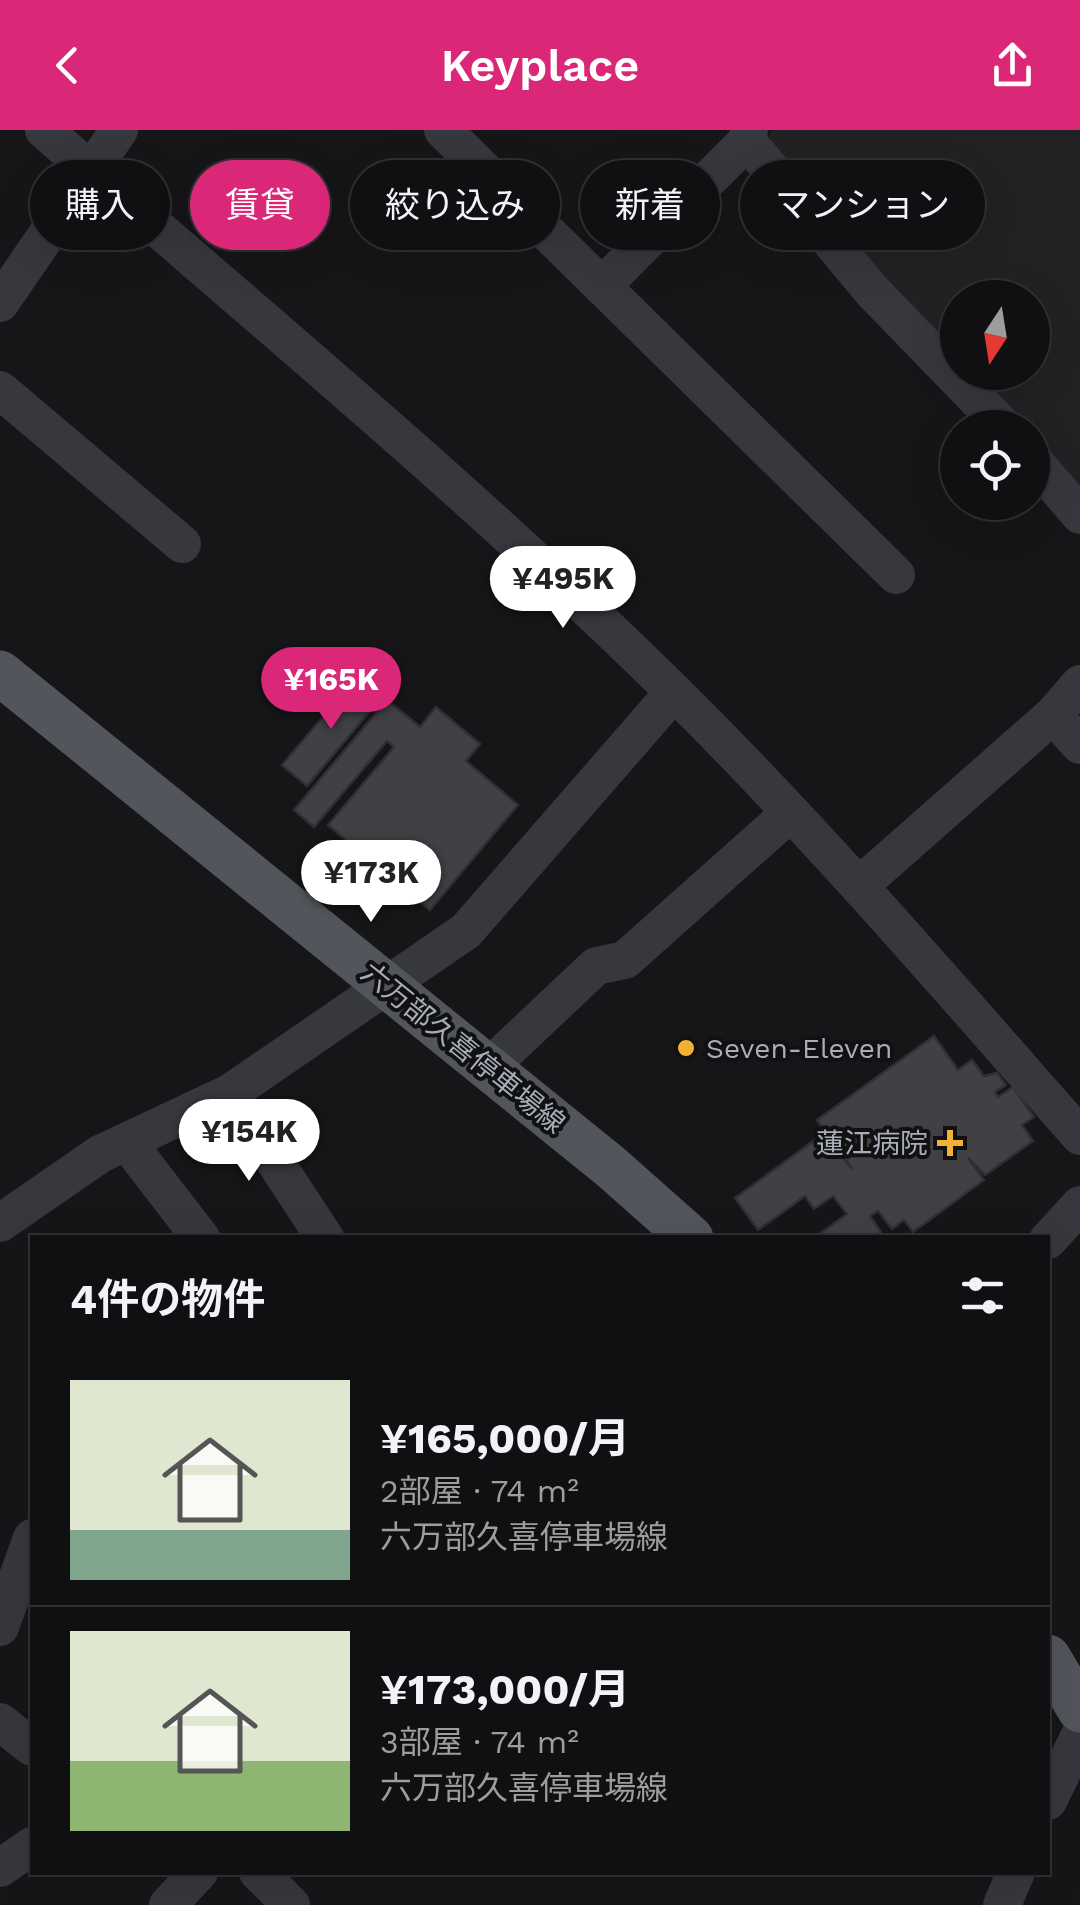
<!DOCTYPE html>
<html lang="ja">
<head>
<meta charset="utf-8">
<style>
  body { margin:0; font-family:"Work Sans","Noto Sans JP",sans-serif; background:#19191b; color:#f1f3f6; height:100vh; display:flex; flex-direction:column; font-size:38px; white-space:nowrap }
  * { box-sizing:border-box; margin:0 }
  p { font-size:32px; color:#9c9d9f }
  .icon { flex:none; width:55px; height:55px; fill:none; stroke:currentColor; stroke-width:2; stroke-linecap:round; stroke-linejoin:round }
  .map { position:relative; flex:1; overflow:hidden }
  .panel { position:absolute; left:30px; top:1105px; width:1020px; height:640px; display:flex; flex-direction:column; background:#101012; border-radius:0px; box-shadow:0 10px 40px #0002,0 0 0 2px #303032 }
  .panel>* { flex:none }
  .guide { position:absolute; left:30px; top:30px; width:1020px; height:90px; display:flex; gap:20px }
  .needle { width:65px; rotate:192deg }
  .controls { position:absolute; left:940px; top:150px; display:grid; gap:20px }
  .controls a { display:grid; place-items:center; width:110px; height:110px; border-radius:50%; background:#101012; box-shadow:0 10px 40px #0002,0 0 0 2px #303032; font-size:50px }
  .price { position:absolute; translate:-50% -85px; padding:0 22px; border-radius:35px; background:#fff; color:#222; font-size:32px; line-height:65px; filter:drop-shadow(0 2px 5px #0008) }
  .price::after { content:''; position:absolute; left:50%; top:60px; width:30px; height:22px; margin-left:-15px; background:inherit; clip-path:polygon(0 0,100% 0,50% 100%) }
  .price.current { background:#db2777; color:#fff }
  ul { padding:0; list-style:none }
  li { display:flex; align-items:center; gap:30px; height:250px; padding:0 40px }
  li+li { border-top:2px solid #303032 }
  li span { display:grid; place-items:center; flex:none; width:280px; height:200px; border-radius:0px; color:#555 }
  li>.icon { margin-inline-start:auto }
  span .icon { width:120px; height:120px; fill:#fffc; stroke-width:1 }
  li b { font-size:42px }
  h2 { display:flex; justify-content:space-between; align-items:center; height:120px; padding:0 40px; font-size:42px }
  .chip { padding:0 35px; border-radius:45px; background:#101012; box-shadow:0 10px 40px #0002,0 0 0 2px #303032; font-size:35px; line-height:90px }
  .chip.current { background:#db2777; color:#fff }
  header { display:flex; justify-content:space-between; align-items:center; height:130px; padding:0 40px; background:#db2777; color:#fff; font-size:45px; font-weight:600 }
  .map>svg:first-child { display:block }
</style>
</head>
<body>
<header><svg class="icon" aria-label="back" viewBox="0 0 24 24"><path d="M15 5l-7 7 7 7"/></svg>Keyplace<svg class="icon" aria-label="share" viewBox="0 0 24 24"><path d="M12 15V3M7 8l5-5 5 5M5 13v7h14v-7"/></svg></header>
<div class="map">
<svg width="1080" height="1775" viewBox="0 0 1080 1775">
  <rect width="100%" height="100%" fill="#161618"/>
  <!-- built -->
  <path fill="#222225" d="M771,0H1080V371L1033,317L1032,298L1015,297L966,243L1032,242V168H958L957,233L767,18Z"/>
  <!-- building -->
  <g fill="#404145" stroke="#303034" stroke-width="2.5">
    <path d="M356,548L381,568L307,656L282,635Z"/>
    <path d="M387,570L420,597L436,577L480,614L466,631L518,675L430,780L328,695L394,617L387,611L314,697L294,680Z"/>
    <path d="M934,906L958,940L972,930L984,946L997,943L1006,955L995,962L998,967L1013,957L1034,987L1022,995L1033,1011L985,1045L968,1028L984,1050L913,1102L904,1090L892,1099L878,1081L870,1086L881,1102L873,1108H814L847,1084L833,1066L814,1079L805,1066L758,1100L735,1068L823,1004L852,1039L817,990Z"/>
  </g>
  <g fill="none" stroke-linecap="round" stroke-linejoin="round">
    <!-- minor -->
    <g stroke="#37383d" stroke-width="38">
      <path d="M44,0C255,184 472,363 671,559C815,701 947,855 1080,1006"/>
      <path d="M443,0L896,445"/>
      <path d="M747,11L873,162L1005,298"/>
      <path d="M602,156L747,11L749,0"/>
      <path d="M0,173L119,0"/>
      <path d="M0,260L182,414"/>
      <path d="M1032,329L1080,385"/>
      <path d="M1053,585L1080,615"/>
      <path d="M859,756L1053,585L1080,554"/>
      <path d="M488,938L596,836L625,830L790,683"/>
      <path d="M230,963L325,1108"/>
      <path d="M127,1012L201,1108"/>
      <path d="M0,1093L100,1024L230,963L466,801L674,562"/>
      <path d="M1048,1110L1080,1075"/>
      <path d="M0,1497L32,1408"/>
      <path d="M0,1592L32,1617"/>
      <path d="M1048,1671L1080,1605"/>
      <path d="M0,1738L32,1716"/>
      <path d="M258,1742L291,1775"/>
      <path d="M168,1775L199,1742"/>
      <path d="M1002,1775L1016,1742"/>
    </g>
    <!-- major -->
    <g stroke="#53555c" stroke-width="45">
      <path d="M0,543L611,1037L691,1108"/>
      <path d="M1048,1527L1080,1580"/>
    </g>
  </g>
  <!-- markers -->
  <g fill="#f2b134" stroke="#111113" stroke-width="4">
    <circle cx="686" cy="918" r="10"/>
    <path d="M945 998h10v10h10v10h-10v10h-10v-10h-10v-10h10z"/>
  </g>
  <g text-anchor="middle" dominant-baseline="central" stroke-width="8" stroke-linejoin="round" paint-order="stroke">
    <!-- street labels -->
    <g font-size="28" fill="#a8adb8" stroke="#111113">
      <text transform="translate(463 918) rotate(39)">六万部久喜停車場線</text>
    </g>
    <!-- poi labels -->
    <g font-size="28" fill="#a8adb8" stroke="#111113" text-anchor="start">
      <text x="706" y="918">Seven-Eleven</text>
      <text x="928" y="1013" text-anchor="end">蓮江病院</text>
    </g>
  </g>
</svg>
<div class="controls">
<a><svg class="needle" viewBox="-14 -14 28 28"><path d="M0-13l5 13h-10z" fill="#e53935"/><path d="M0 13l5-13h-10z" fill="#9c9d9f"/></svg></a>
<a><svg class="icon" aria-label="locate" viewBox="0 0 24 24"><circle cx="12" cy="12" r="6"/><path d="M12 2v4M12 18v4M2 12h4M18 12h4"/></svg></a>
</div>
<b class="price" style="left:563px;top:501px">¥495K</b>
<b class="price current" style="left:331px;top:602px">¥165K</b>
<b class="price" style="left:371px;top:795px">¥173K</b>
<b class="price" style="left:249px;top:1054px">¥154K</b>
<div class="guide">
<a class="chip">購入</a>
<a class="chip current">賃貸</a>
<a class="chip">絞り込み</a>
<a class="chip">新着</a>
<a class="chip">マンション</a>
</div>
<section class="panel">
<h2>4件の物件<svg class="icon" aria-label="filters" viewBox="0 0 24 24"><path d="M4 7h16M4 17h16"/><circle cx="9" cy="7" r="2"/><circle cx="15" cy="17" r="2"/></svg></h2>
<ul>
<li><span style="background:linear-gradient(#dfe7d0 75%,#7fa58c 0)"><svg class="icon" aria-label="home" viewBox="0 0 24 24"><path d="M3 11l9-7 9 7M6 9v11h12V9"/></svg></span><div><b>¥165,000/月</b><p>2部屋 · 74 m²</p><p>六万部久喜停車場線</p></div></li>
<li><span style="background:linear-gradient(#dfe7d0 65%,#8fb573 0)"><svg class="icon" aria-label="home" viewBox="0 0 24 24"><path d="M3 11l9-7 9 7M6 9v11h12V9"/></svg></span><div><b>¥173,000/月</b><p>3部屋 · 74 m²</p><p>六万部久喜停車場線</p></div></li>
</ul>
</section>
</div>
</body>
</html>
